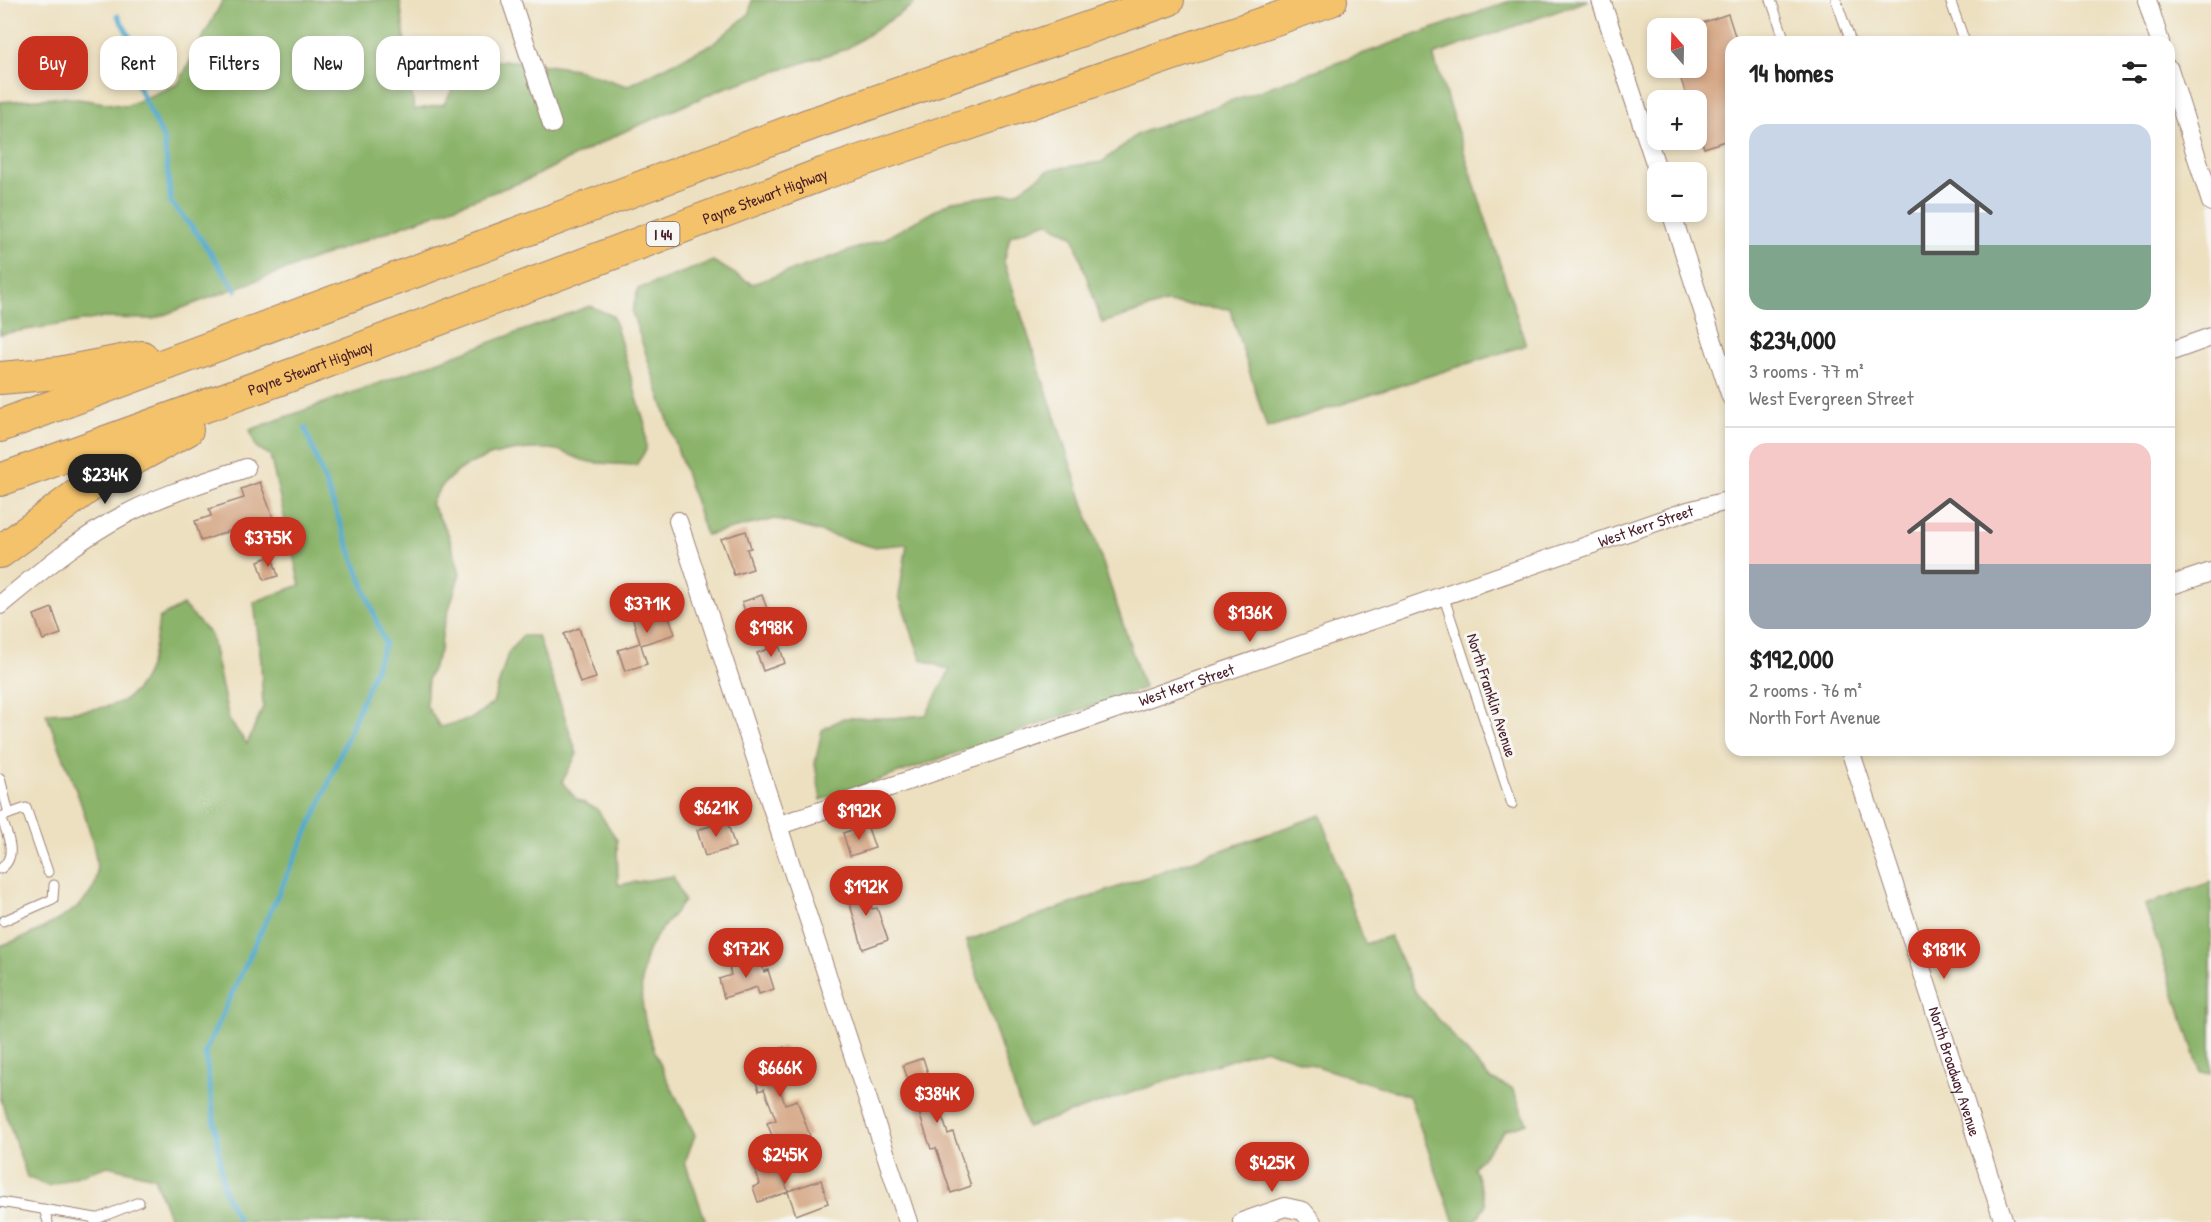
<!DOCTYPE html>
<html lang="en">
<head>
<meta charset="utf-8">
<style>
  body { margin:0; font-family:"Patrick Hand",sans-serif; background:#f2f2f2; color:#222; height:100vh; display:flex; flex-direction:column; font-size:22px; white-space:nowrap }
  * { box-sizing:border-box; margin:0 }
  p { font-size:20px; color:#767676 }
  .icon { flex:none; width:33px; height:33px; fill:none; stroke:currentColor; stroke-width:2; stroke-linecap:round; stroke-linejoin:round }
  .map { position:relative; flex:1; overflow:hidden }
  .panel { position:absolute; left:1725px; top:36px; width:450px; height:720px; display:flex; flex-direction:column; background:#fff; border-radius:18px; box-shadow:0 3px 9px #0003 }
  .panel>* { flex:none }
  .hud { position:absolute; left:18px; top:36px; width:570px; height:54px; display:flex; gap:12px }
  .needle { width:39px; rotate:340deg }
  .tools { position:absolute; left:1647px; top:18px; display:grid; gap:12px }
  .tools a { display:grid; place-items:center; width:60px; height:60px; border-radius:12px; background:#fff; box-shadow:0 3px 9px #0003; font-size:30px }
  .price { position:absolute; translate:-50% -51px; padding:0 14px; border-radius:21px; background:#c8321e; color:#fff; font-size:20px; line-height:39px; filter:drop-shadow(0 2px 3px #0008) }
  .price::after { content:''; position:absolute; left:50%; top:36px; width:18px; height:14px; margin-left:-9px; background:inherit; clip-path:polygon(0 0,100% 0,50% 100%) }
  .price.current { background:#222; color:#fff }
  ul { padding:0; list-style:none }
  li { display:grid; align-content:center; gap:12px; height:318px; padding:0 24px }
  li+li { border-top:2px solid #e0e0e0 }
  li span { display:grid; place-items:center; height:186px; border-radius:18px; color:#555 }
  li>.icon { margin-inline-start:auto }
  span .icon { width:108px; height:108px; fill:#fffc; stroke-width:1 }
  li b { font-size:26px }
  h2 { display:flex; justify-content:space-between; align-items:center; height:72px; padding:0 24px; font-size:26px }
  .chip { padding:0 21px; border-radius:18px; background:#fff; box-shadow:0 3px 9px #0003; font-size:21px; line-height:54px }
  .chip.current { background:#c8321e; color:#fff }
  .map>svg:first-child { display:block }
</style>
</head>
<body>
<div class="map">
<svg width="2211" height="1222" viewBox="0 0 2211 1222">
  <rect width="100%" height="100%" fill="#f6f6f2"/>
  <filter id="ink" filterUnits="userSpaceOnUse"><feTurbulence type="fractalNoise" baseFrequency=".0167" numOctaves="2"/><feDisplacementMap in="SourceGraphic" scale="12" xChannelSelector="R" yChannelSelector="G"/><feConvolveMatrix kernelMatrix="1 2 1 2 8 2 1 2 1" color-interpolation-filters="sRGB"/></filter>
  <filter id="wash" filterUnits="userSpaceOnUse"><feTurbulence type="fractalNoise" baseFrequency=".008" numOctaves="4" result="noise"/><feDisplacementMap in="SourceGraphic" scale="24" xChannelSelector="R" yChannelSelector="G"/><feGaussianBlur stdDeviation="1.35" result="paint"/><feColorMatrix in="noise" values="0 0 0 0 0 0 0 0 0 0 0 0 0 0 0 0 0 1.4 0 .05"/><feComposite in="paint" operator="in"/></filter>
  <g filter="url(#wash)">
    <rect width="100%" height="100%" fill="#ede0c0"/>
    <!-- forest -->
    <g fill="#8bb46b" stroke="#6a6a4b" stroke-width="1.5">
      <path d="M223,0H400L414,110L444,104L469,61H517L575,69L627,86L714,43L750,13L751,0H914L913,5L846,49L724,88L621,133L529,179L153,319L101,318L0,334V102L64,97L126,106L178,84Z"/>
      <path d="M1513,0H1589L1433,55L1526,345L1267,428L1230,309L1165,303L1102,323L1073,236L1047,222L1010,236L1004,262L1144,688L821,800L815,764L822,730L843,718H891L926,715L950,670L921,659L899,596L907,544L873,547L775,519L706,535L632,312L638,289L713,261L752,284L884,239L952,201L1017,192L1051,169L1102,162L1138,134Z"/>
      <path d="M590,306L613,316L645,425L646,450L636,465C621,464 605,464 590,462C576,460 563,449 550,449C505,447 450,460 431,504L448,533L460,573L443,629L440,651L428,678L426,705L440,727L471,719L493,703L508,653L522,636H538L577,754L562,782L576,799L597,809L617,840L618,885L673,876L684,901C673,916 653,936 647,954C626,1018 669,1079 695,1135L685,1162L706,1222H171L154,1177L108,1166L48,1186L27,1177L0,1097V946C26,938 91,910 96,880C103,845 60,751 46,713C66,712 112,710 127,698C151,680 156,644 159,618L183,605L211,635L229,720L247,744L263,707L261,662L254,602L300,585L270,455L256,447L250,430Z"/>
      <path d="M1321,815L1365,944L1390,936L1416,993L1490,1079L1512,1088L1527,1123L1505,1130L1474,1167L1486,1204L1475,1222H1454L1409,1096L1264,1049L1027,1127L966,941Z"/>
      <path d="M2211,882V1073H2201L2145,905Z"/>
    </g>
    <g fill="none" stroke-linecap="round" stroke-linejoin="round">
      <!-- stream -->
      <g stroke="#52aacf" stroke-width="5">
        <path d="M118,16L136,48L137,84L164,140L171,203L196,232L236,290"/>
        <path d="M239,1222L224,1191L205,1052L321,802L385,644L305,428"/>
      </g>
    </g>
    <g id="blocks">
      <!-- building -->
      <g fill="#d6a887">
        <path d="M1728,14L1737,42H1731V139L1704,148L1696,125V100H1688L1677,68H1696V25Z"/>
        <path d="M260,482L275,523L256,530L253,523L201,541L195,521L211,516L209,509L244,498L241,489Z"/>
        <path d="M746,531L751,548L747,549L753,569L734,575L721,539Z"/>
        <path d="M272,556L278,576L264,580L258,561Z"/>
        <path d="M762,595L770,617L749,624L742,602Z"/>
        <path d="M664,602L675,634L641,645L647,664L625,671L618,650L640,643L631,613Z"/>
        <path d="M52,608L61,634L43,640L34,615Z"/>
        <path d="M579,628L596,678L580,683L564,634Z"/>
        <path d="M779,645L785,663L763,671L757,653Z"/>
        <path d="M727,821L735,847L705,856L697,830Z"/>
        <path d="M867,825L875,848L850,856L843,833Z"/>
        <path d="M862,881L872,909L877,908L888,940L863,949L845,887Z"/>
        <path d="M760,958L764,972L768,970L774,989L759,994L757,987L724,998L719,979L731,975L729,967Z"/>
        <path d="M784,1047L793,1073L776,1079L785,1104L797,1100L810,1136L777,1148L767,1123L776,1120L764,1089L759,1091L751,1067L757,1065L755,1058Z"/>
        <path d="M923,1058L931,1083L939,1080L944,1095L936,1098L948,1134L953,1132L971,1186L951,1193L936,1148L931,1149L903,1065Z"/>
        <path d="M774,1149L788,1191L821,1180L828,1203L796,1215L788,1192L758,1202L753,1187L760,1184L751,1157Z"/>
      </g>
    </g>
  </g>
  <g filter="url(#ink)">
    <use href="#blocks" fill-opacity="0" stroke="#9c8076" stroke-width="1.5"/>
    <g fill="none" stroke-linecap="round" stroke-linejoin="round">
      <!-- lane casing -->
      <g stroke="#9c8076" stroke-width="11">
        <g id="lane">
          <path d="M1771,0L1785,41"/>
          <path d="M1836,0L1851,42"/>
          <path d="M1950,0L1965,42"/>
          <path d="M1443,595L1512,804"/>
          <path d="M0,778L9,814L3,816"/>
          <path d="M9,814L26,808L48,872"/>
          <path d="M0,869C19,857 7,834 1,817"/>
          <path d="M3,921L53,899L54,885"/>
          <path d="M0,1202L96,1218"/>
          <path d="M44,1209L48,1222"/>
          <path d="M94,1220L139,1202"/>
        </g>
      </g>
      <!-- street casing -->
      <g stroke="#9c8076" stroke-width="20">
        <g id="street">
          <path d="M511,0L552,124"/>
          <path d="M1601,0L1658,172"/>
          <path d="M2147,0L2160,42"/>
          <path d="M2169,69L2211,202"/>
          <path d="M1671,212L1731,397"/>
          <path d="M2169,352L2211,337"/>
          <path d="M678,521L908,1222"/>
          <path d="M2169,586L2211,572"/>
          <path d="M0,605C40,572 79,538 126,514C164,494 205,482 246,468"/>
          <path id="s1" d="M1850,750L2004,1222"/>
          <path id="s2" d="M780,825L1688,511L1731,500"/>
          <path d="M1242,1222L1285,1207L1303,1211L1312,1222"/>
        </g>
      </g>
      <!-- highway casing -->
      <g stroke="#9c8076" stroke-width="34">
        <g id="highway">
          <path d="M0,378L59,373L142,357"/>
          <path d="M0,426L811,124L1168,0"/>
          <path id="s3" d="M0,480L294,374L825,173L1331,0"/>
          <path d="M0,552L106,474L187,430"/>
        </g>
      </g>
      <!-- lane -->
      <use href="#lane" stroke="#fff" stroke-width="9"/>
      <!-- street -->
      <use href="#street" stroke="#fff" stroke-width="18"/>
      <!-- highway -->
      <use href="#highway" stroke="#f3c26a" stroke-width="32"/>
    </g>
  </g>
  <g text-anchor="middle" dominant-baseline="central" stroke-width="6" stroke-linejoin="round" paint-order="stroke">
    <!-- shield labels -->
    <rect fill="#f6f6f2" stroke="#7e6067" stroke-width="1.5" x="646.5" y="222" width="33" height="24" rx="4.5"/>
    <g font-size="15" font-weight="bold" fill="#4a1f2b">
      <text x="663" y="234">I 44</text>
    </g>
    <!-- street labels -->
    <g font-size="16" fill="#4a1f2b" stroke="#f6f6f2">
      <text stroke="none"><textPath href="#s3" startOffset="816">Payne Stewart Highway</textPath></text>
      <text stroke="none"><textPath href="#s3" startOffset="330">Payne Stewart Highway</textPath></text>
      <text stroke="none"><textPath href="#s2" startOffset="916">West Kerr Street</textPath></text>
      <text stroke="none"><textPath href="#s2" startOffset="430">West Kerr Street</textPath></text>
      <text transform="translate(1492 695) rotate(72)">North Franklin Avenue</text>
      <text stroke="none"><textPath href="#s1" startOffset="338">North Broadway Avenue</textPath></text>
    </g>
  </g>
</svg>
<div class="tools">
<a><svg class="needle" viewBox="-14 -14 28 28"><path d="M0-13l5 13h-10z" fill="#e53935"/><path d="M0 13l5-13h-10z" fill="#767676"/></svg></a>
<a>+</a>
<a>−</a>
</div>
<b class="price current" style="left:105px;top:505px">$234K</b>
<b class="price" style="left:268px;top:568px">$375K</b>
<b class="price" style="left:647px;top:634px">$371K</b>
<b class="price" style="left:1250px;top:643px">$136K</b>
<b class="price" style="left:771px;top:658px">$198K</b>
<b class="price" style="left:716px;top:838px">$621K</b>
<b class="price" style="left:859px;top:841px">$192K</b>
<b class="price" style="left:866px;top:917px">$192K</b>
<b class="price" style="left:746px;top:979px">$172K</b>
<b class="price" style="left:1944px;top:980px">$181K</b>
<b class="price" style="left:780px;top:1098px">$666K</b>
<b class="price" style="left:937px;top:1124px">$384K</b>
<b class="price" style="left:785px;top:1185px">$245K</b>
<b class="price" style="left:1272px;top:1193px">$425K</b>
<div class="hud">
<a class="chip current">Buy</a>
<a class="chip">Rent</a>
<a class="chip">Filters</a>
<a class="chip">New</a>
<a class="chip">Apartment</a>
</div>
<section class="panel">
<h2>14 homes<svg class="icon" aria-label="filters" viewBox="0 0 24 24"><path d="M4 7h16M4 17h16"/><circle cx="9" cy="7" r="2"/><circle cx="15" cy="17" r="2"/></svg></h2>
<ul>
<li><span style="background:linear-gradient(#c9d6e8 65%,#7fa58c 0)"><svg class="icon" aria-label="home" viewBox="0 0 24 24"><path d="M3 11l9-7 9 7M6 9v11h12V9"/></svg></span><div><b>$234,000</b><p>3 rooms · 77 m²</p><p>West Evergreen Street</p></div></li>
<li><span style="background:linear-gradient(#f6c9c9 65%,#9aa5b1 0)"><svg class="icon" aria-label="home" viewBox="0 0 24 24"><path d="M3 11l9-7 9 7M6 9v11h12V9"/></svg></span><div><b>$192,000</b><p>2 rooms · 76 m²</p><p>North Fort Avenue</p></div></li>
</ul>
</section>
</div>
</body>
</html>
